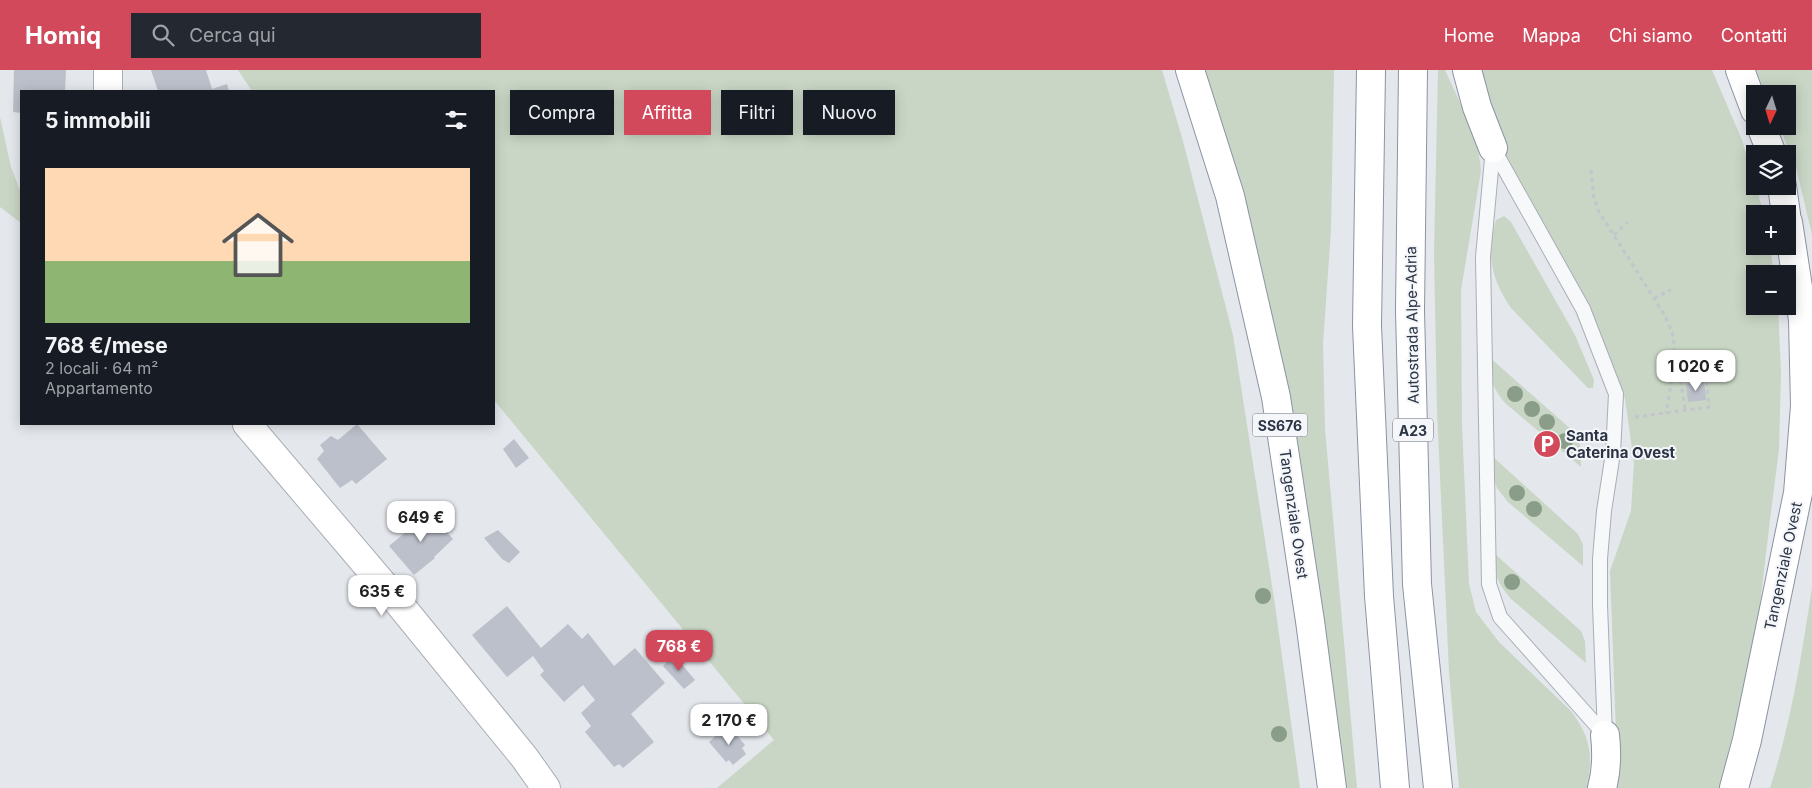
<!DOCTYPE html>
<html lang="it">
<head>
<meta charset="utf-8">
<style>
  body { margin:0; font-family:Inter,sans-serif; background:#242831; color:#f1f3f6; height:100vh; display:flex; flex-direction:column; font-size:19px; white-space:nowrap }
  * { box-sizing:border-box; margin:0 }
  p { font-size:16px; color:#9ea1a6 }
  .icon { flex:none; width:28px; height:28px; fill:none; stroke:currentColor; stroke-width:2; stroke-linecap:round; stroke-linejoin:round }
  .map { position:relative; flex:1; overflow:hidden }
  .panel { position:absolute; left:20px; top:20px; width:475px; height:335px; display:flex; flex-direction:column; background:#171b24; border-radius:0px; box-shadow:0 2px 12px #0003 }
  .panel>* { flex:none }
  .top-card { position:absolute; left:510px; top:20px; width:475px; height:45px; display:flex; gap:10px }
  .needle { width:32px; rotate:184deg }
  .fabs { position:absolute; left:1746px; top:15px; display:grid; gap:10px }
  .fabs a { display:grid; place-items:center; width:50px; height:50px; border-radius:0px; background:#171b24; box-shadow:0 2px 12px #0003; font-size:25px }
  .price { position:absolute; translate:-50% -42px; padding:0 11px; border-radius:10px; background:#fff; color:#222; font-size:16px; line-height:32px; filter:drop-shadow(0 1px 2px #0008) }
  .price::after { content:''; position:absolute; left:50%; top:30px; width:15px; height:11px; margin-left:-8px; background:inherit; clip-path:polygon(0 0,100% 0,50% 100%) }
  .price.selected { background:#d1495b; color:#fff }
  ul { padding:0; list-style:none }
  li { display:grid; align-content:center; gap:10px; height:265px; padding:0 25px }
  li+li { border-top:1px solid #363941 }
  li span { display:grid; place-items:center; height:155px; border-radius:0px; color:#555 }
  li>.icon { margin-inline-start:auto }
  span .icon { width:90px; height:90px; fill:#fffc; stroke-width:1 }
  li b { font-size:21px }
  h2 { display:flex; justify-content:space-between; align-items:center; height:60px; padding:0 25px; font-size:21px }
  .chip { padding:0 18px; border-radius:0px; background:#171b24; box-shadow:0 2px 12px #0003; font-size:18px; line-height:45px }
  .chip.selected { background:#d1495b; color:#fff }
  header { display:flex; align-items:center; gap:30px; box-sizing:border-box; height:70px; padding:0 25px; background:#d1495b; color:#fff }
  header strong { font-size:24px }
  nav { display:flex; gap:28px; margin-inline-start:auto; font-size:18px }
  .search { width:350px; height:45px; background:#242831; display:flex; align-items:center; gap:12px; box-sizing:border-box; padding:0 18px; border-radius:0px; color:#9ea1a6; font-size:19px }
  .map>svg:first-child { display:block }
</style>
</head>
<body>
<header>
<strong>Homiq</strong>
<div class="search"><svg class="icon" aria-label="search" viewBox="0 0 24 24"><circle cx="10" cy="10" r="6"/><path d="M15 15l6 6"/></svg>Cerca qui</div>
<nav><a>Home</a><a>Mappa</a><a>Chi siamo</a><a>Contatti</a></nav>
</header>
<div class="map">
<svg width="1812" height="718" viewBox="0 0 1812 718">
  <rect width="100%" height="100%" fill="#e4e7ec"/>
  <!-- green -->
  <g fill="#c9d6c5">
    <path d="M238,0H1162L1183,71L1233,265L1275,535L1300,718H717L774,670L494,330V21H252Z"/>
    <path d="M1204,0H1334L1331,160L1323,274L1325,359L1357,718H1343Z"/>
    <path d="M1438,0H1445C1459,32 1479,66 1481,101L1461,220L1462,355L1469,514L1476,542L1499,572L1571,641C1591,668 1593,684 1587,718H1459L1449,602L1437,340L1434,183Z"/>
    <path d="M1474,0H1712L1742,70L1764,144H1755V176H1770L1774,204H1755V236H1778L1781,302L1779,379L1770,450L1760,534L1750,593L1720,718H1614L1616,664L1610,501L1631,441L1634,393L1625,329L1600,262L1512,101L1499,72Z"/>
    <path d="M1756,0H1812V165L1796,97L1779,56H1788V24H1766Z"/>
    <path d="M0,47L11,97L21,123V153L0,137Z"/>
    <path d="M1504,146L1511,152L1575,265L1594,310L1593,318H1588L1584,314L1511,238C1491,209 1486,184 1496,150Z"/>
    <path d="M1489,287L1573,361L1580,375L1581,397L1505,333C1491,316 1490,308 1489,287Z"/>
    <path d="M1492,386L1578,464L1583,475V496L1508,432L1497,418L1493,408Z"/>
    <path d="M1494,483L1581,561L1585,571L1586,593L1511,529C1496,511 1495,506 1494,483Z"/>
    <path d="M1812,517V718H1770C1791,653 1802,584 1812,517Z"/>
  </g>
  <!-- building -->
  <g fill="#bbc0ca">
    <path d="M14,0H66L65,21H21V43L13,42Z"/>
    <path d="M151,0H206L212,19L227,14L229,21H158Z"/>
    <path d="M1704,311L1706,330L1688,332L1686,314Z"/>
    <path d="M357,354L387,389L356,414L352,410L340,418L317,389L324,381L320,375L331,366L338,370Z"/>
    <path d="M514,369L529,388L516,398L503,379Z"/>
    <path d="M430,442L453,469L434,487L435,488L414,505L389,476Z"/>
    <path d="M498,460L520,482L509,493L502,489L484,468Z"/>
    <path d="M507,536L541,578L568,554L582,569L588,563L614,596L635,578L665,613L631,644L654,672L623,698L619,694L614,697L585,662L591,656L581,643L595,630L583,615L564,632L540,605L544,601L533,586L507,607L472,565Z"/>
    <path d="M674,585L695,610L684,619L663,596Z"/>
    <path d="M728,655L745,675L742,678L746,684L733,695L729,690L726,692L709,672Z"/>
  </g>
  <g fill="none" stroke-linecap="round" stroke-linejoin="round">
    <!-- lane casing -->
    <g stroke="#a9aeb7" stroke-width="16">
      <g id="lane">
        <path d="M1493,78L1483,187L1489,514L1500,547L1605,665"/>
        <path d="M1493,78L1583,239L1616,324L1613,383L1604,441L1600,489V535L1605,665"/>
      </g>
    </g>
    <!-- secondary casing -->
    <g stroke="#a9aeb7" stroke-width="30">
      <g id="secondary">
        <path d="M108,21V0"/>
        <path d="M247,354L388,520L524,687L546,718"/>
      </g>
    </g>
    <!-- highway casing -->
    <g stroke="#8b94a3" stroke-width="30">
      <g id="highway">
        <path d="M1190,0L1230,126L1276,327L1310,551L1332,718"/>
        <path d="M1371,0L1367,256L1379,526L1395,718"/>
        <path d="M1413,0L1410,241L1417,514L1438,718"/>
        <path d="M1467,0L1477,37L1493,78"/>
        <path d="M1740,0L1755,40"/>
        <path d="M1761,56L1772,84"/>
        <path d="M1782,116L1786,144"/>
        <path d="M1602,718C1607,700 1607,683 1605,665"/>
        <path d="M1734,718L1747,670L1798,423L1805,336L1803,250L1788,152"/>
      </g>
    </g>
    <!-- path -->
    <g stroke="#c2c5cb" stroke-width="3" stroke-dasharray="4 4" stroke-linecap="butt">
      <path d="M1591,100L1594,129L1599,142L1664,244C1666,249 1670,256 1672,262C1678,287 1670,317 1666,343"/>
      <path d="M1614,165L1628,152"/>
      <path d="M1654,228L1671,220"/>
      <path d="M1635,347L1709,337L1706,308L1681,312L1685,340"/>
    </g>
    <!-- lane -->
    <use href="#lane" stroke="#f7f8fa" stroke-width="14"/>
    <!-- secondary -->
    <use href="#secondary" stroke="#fff" stroke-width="28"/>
    <!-- highway -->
    <use href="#highway" stroke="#fff" stroke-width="28"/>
  </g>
  <!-- trees -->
  <g fill="#899d89">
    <circle cx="1515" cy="324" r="8"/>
    <circle cx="1532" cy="339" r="8"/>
    <circle cx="1547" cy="352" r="8"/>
    <circle cx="1565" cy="371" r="8"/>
    <circle cx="1517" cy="423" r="8"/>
    <circle cx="1534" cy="439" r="8"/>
    <circle cx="1512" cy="512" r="8"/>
    <circle cx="1263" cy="526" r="8"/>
    <circle cx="1279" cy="664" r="8"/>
  </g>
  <!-- icons -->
  <defs>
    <g id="parking-disc" transform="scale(1.4375)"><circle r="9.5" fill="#d1495b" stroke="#f4f6f9"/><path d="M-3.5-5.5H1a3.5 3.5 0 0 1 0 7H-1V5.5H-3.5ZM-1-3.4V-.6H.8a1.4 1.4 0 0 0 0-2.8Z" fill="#fff"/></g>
  </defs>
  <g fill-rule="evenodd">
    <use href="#parking-disc" x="1547" y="374"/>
  </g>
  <g text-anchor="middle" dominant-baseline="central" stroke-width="4" stroke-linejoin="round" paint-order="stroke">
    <!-- shield labels -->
    <g fill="#f4f6f9" stroke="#676e7b" stroke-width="1">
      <rect x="1252.5" y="343.5" width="55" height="23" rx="4"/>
      <rect x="1393" y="348.5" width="40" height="23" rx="4"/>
    </g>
    <g font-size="14" font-weight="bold" fill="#2b3445">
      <text x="1280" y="355">SS676</text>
      <text x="1413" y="360">A23</text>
    </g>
    <!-- street labels -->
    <g font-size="15" fill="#2b3445" stroke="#f4f6f9">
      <text transform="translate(1412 255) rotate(-91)">Autostrada Alpe-Adria</text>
      <text transform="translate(1294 444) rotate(82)">Tangenziale Ovest</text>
      <text transform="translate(1783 496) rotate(-78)">Tangenziale Ovest</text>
    </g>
    <!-- poi labels -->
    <g font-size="15" font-weight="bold" fill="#2b3445" stroke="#f4f6f9" text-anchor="start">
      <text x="1566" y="365">Santa<tspan x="1566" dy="17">Caterina Ovest</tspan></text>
    </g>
  </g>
</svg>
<div class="fabs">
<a><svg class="needle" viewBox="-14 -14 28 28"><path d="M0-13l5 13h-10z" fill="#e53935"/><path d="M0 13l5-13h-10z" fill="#9ea1a6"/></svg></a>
<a><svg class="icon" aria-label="layers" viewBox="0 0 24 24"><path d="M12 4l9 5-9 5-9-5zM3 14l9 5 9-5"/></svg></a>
<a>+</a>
<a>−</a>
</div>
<b class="price" style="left:1696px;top:322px">1 020 €</b>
<b class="price" style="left:421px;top:473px">649 €</b>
<b class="price" style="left:382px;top:547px">635 €</b>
<b class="price selected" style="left:679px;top:602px">768 €</b>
<b class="price" style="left:729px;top:676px">2 170 €</b>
<div class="top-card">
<a class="chip">Compra</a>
<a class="chip selected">Affitta</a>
<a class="chip">Filtri</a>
<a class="chip">Nuovo</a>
</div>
<section class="panel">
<h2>5 immobili<svg class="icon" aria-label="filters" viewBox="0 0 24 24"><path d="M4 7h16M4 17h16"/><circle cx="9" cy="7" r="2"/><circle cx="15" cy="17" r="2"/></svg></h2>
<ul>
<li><span style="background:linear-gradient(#ffd9b3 60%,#8fb573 0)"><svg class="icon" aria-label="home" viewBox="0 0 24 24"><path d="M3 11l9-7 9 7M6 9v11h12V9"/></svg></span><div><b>768 €/mese</b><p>2 locali · 64 m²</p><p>Appartamento</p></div></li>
</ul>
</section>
</div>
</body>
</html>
